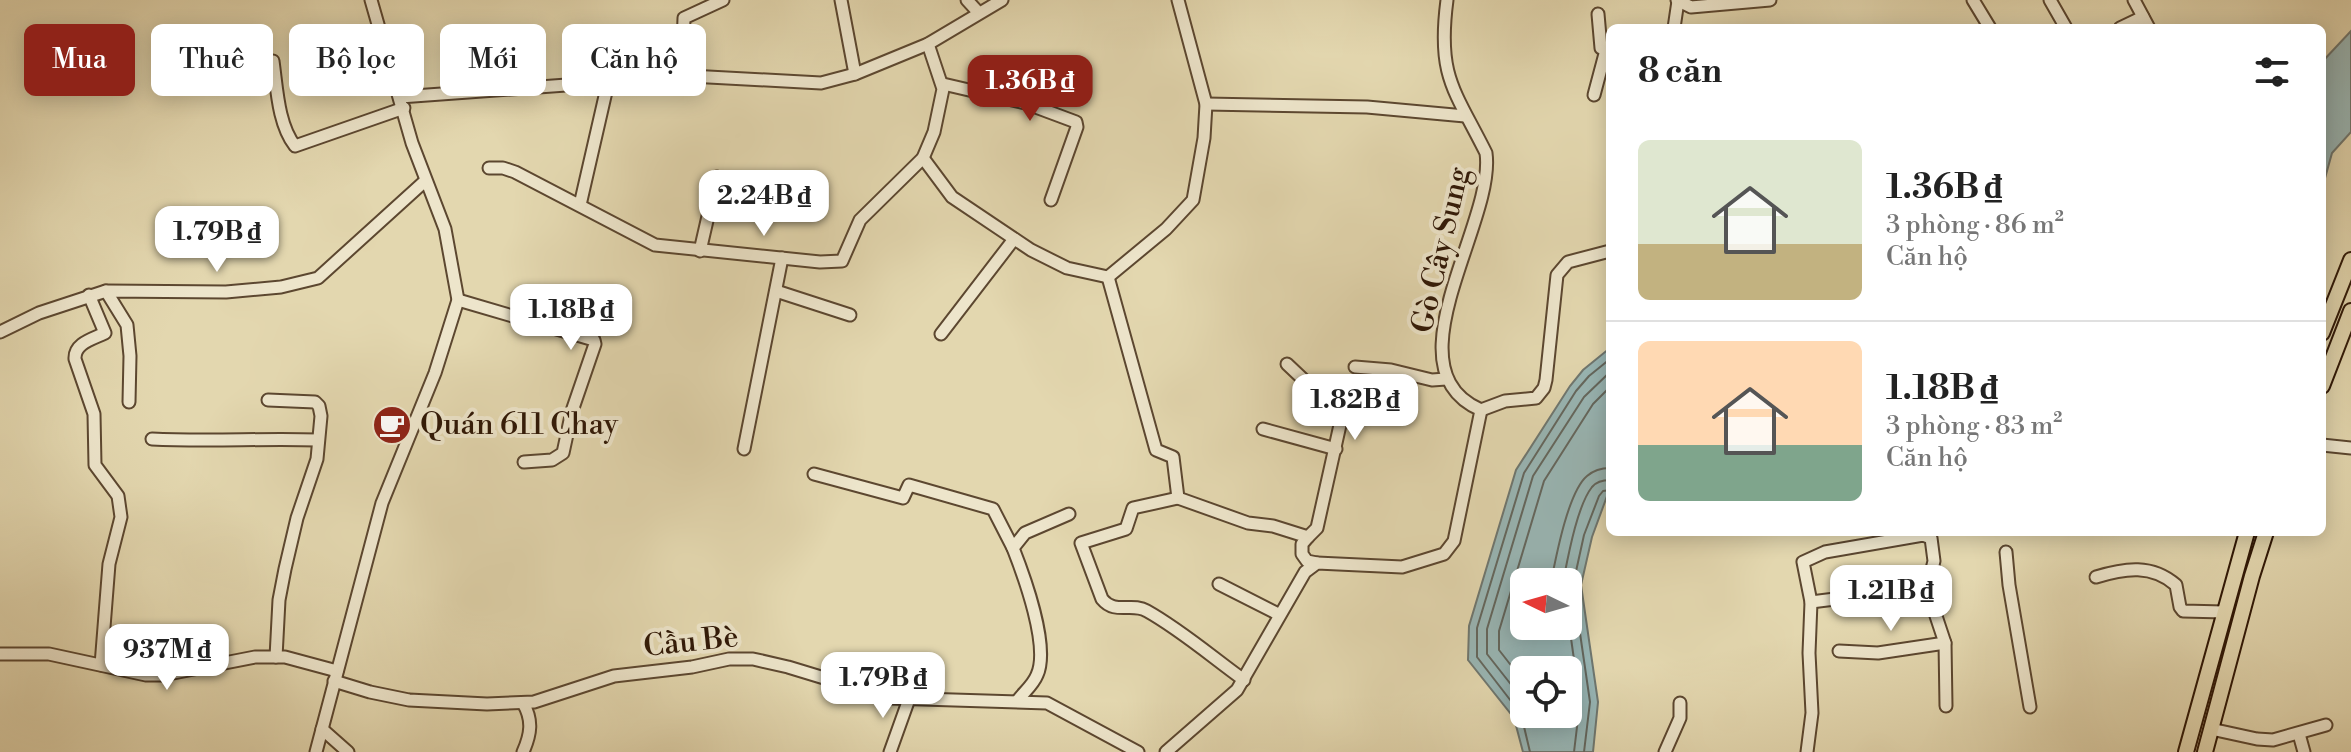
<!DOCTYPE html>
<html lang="vi">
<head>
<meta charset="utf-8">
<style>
  body { margin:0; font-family:"Libre Bodoni",serif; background:#f2f2f2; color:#222; height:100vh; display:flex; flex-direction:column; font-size:30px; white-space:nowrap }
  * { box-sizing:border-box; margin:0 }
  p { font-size:26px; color:#767676 }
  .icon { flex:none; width:44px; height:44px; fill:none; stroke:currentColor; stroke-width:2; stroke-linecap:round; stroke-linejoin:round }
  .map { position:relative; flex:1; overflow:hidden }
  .details { position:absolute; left:1606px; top:24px; width:720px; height:512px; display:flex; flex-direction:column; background:#fff; border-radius:12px; box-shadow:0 4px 20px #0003 }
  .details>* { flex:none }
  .guide { position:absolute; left:24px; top:24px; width:760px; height:72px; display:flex; gap:16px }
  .needle { width:52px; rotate:275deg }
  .buttons { position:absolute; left:1510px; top:568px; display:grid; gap:16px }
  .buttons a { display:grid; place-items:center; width:72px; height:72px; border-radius:12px; background:#fff; box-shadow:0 4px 20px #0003; font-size:40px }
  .price { position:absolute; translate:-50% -68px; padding:0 18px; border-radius:16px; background:#fff; color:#222; font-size:26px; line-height:52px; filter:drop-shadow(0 2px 4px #0008) }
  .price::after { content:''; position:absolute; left:50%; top:48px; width:24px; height:18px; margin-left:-12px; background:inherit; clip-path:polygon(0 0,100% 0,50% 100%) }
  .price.selected { background:#8f2418; color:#fff }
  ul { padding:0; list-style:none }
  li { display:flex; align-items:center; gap:24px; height:200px; padding:0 32px }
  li+li { border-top:2px solid #e0e0e0 }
  li span { display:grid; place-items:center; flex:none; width:224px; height:160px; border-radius:12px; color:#555 }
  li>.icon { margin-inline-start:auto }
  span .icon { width:96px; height:96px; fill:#fffc; stroke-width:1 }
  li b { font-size:34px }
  h2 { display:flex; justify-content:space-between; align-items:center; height:96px; padding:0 32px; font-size:34px }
  .chip { padding:0 28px; border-radius:12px; background:#fff; box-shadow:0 4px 20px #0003; font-size:28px; line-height:72px }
  .chip.selected { background:#8f2418; color:#fff }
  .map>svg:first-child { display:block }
</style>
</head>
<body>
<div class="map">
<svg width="2351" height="752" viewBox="0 0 2351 752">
  <rect width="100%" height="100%" fill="#e3d7af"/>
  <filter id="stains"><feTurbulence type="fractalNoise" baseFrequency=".0025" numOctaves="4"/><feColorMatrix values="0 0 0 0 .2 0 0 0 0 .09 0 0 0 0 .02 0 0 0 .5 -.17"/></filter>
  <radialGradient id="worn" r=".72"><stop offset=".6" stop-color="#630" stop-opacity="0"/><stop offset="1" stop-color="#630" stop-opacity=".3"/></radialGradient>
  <!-- water -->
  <g fill="#99b7b6" stroke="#6f7770" stroke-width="2" fill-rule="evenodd">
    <path d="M2351,31V132L2332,153L2322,189V62Z"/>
    <path d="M1610,348V488L1592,537L1581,585L1598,702L1593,752H1523L1514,718L1468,660L1469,626L1516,470L1570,386L1583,370ZM1524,582H1568V626H1524ZM1524,670H1568V714H1524Z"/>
  </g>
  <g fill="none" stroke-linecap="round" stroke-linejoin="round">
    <!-- shore -->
    <g stroke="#64675e" stroke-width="2">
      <path d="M1551,582C1556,557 1568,492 1587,476C1594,470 1601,468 1610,468"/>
      <path d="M1563,582C1568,557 1577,506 1592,487C1597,481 1603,480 1610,480"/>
      <path d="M1568,617L1580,702L1574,752"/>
      <path d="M1524,682L1499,650V631L1544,481L1593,404L1610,387"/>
      <path d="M1524,701L1487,654V629L1533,476L1584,397L1610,372"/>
      <path d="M1530,752L1521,714L1477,657V628L1524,473L1576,391L1589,376L1610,359"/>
      <path d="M1584,752L1590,702L1573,585L1584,535L1599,496L1603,491L1610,490"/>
    </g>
    <!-- minor casing -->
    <g stroke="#5c4730" stroke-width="15">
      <g id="minor">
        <path d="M841,0L855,74"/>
        <path d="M967,0L978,12"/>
        <path d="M1677,0L1691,7L1770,0"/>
        <path d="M1973,0L1990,28"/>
        <path d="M2050,0L2066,28"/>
        <path d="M2134,0L2149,28"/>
        <path d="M1674,28L1678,1"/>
        <path d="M2120,28L2143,17"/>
        <path d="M273,61C277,89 278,124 295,146L404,108"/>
        <path d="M690,76L683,46L684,18L723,0"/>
        <path d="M943,84L1025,103L1076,122L1077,127L1051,200"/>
        <path d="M1594,95L1606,50L1601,48L1598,14"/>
        <path d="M400,97L690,76L821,83L855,74L928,44L1002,0"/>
        <path d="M1206,104L1367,107L1465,116"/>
        <path d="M923,158L952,197L1031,250L1067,268L1108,277L1166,229L1193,200L1204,138L1206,104L1178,0"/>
        <path d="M489,168H503L515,172L655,245L820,262L842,261L860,220L923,158L934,132L943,89L928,44"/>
        <path d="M580,205L608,83"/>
        <path d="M700,251L717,177"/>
        <path d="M1108,277L1156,450L1173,457L1178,498L1248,523L1273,526L1308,537L1302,544V554L1307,561L1317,563"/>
        <path d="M106,291L127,325L130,356L129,402"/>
        <path d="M776,291L850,315"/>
        <path d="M89,295L105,333C93,339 74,343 75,359L94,414L95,465L118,496L121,517L109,564L101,665"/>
        <path d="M458,300L594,340L595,344L572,411L563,453L552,460L524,462"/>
        <path d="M0,332L39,313L106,291L226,292L281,287L318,278L425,181"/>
        <path d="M941,334L1014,239"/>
        <path d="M1287,364L1342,416L1317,528L1308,537"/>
        <path d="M1355,367L1391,370L1432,380L1446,379"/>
        <path d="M268,400L315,402L319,406L321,416L317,459L297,518L285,569L279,600L276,657"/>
        <path d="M1481,410L1505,401L1536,398L1544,388L1546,380L1557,275L1568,262L1610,251"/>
        <path d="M1263,429L1336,449"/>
        <path d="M152,439C208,442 263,438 318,440"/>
        <path d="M2322,445L2351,448"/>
        <path d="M744,449L782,258"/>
        <path d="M814,474L903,498L909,485L993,509L1013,548"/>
        <path d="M1178,498L1133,508L1126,529L1081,543L1102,599C1115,615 1132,602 1147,611C1181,630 1212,657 1244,680"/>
        <path d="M2006,552L2009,585L2030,707"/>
        <path d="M2096,577C2125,568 2152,564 2176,585L2180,607L2183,611L2224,612"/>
        <path d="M1219,584L1278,614"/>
        <path d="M1811,602L1835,599"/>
        <path d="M1839,651L1878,653L1945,643"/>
        <path d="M0,654H49L146,675H163L255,657H285L337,671"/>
        <path d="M334,681L370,692L409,700L487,704L534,702L614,676L692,667L729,659H753L788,667L890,698L1047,703L1138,752"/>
        <path d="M1018,700C1024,692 1033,685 1037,675C1050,647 1024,576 1013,548L1025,533L1069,514"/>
        <path d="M322,729L348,752"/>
        <path d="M2211,729L2257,739L2273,740L2326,725"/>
        <path d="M2299,734L2304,752"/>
        <path d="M316,752L382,503L435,373L458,300L445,229L412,143L371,0"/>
        <path d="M523,752C531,734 533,720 523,703"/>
        <path d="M890,752L909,699"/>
        <path d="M1166,752L1237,690L1305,572L1317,563L1402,567L1444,554L1454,541L1481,410C1386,369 1496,223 1486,153C1454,89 1437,76 1447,0"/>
        <path d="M1665,752L1680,718V703"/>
        <path d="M1807,752L1812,713L1809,653L1811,602L1803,562L1825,552L1923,535L1931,538L1934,561L1929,581V595L1945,643L1946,706"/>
      </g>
    </g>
    <!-- major casing -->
    <g stroke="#2f1706" stroke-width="18">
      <g id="major">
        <path d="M2322,333L2351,260"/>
        <path d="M2322,386L2351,311"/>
        <path d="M2186,752L2247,532"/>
        <path d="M2205,752L2252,576L2266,532"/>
      </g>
    </g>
    <!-- minor -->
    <use href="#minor" stroke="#ede5cb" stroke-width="11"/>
    <!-- major -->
    <use href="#major" stroke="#e3d7af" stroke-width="14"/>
  </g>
  <!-- icons -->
  <defs>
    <g id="cafe-disc" transform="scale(2)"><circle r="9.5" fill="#8f2418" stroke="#ede5cb"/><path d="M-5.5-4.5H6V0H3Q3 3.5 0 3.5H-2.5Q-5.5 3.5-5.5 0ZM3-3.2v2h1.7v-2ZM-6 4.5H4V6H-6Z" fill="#fff"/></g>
  </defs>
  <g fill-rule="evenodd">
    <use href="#cafe-disc" x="392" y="425"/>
  </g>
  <g text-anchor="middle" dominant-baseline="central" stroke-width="8" stroke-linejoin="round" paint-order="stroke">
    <!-- street labels -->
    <g font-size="30" fill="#2f1706" stroke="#ede5cb">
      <text transform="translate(1441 250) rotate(-77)">Gò Cây Sung</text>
      <text transform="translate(691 642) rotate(-6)">Cầu Bè</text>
    </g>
    <!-- poi labels -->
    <g font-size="30" fill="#2f1706" stroke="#ede5cb" text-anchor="start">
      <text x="420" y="425">Quán 611 Chay</text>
    </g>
  </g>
  <rect width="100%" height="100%" filter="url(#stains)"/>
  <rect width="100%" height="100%" fill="url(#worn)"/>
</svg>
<div class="buttons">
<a><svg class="needle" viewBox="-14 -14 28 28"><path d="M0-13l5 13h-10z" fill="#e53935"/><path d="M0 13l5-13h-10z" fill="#767676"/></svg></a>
<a><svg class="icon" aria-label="locate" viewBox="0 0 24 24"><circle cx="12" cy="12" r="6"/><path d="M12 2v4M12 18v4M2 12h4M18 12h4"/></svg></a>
</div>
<b class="price selected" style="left:1030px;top:123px">1.36B ₫</b>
<b class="price" style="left:764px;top:238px">2.24B ₫</b>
<b class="price" style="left:217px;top:274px">1.79B ₫</b>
<b class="price" style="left:571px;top:352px">1.18B ₫</b>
<b class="price" style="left:1355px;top:442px">1.82B ₫</b>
<b class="price" style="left:1891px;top:633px">1.21B ₫</b>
<b class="price" style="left:167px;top:692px">937M ₫</b>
<b class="price" style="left:883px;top:720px">1.79B ₫</b>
<div class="guide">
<a class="chip selected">Mua</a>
<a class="chip">Thuê</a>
<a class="chip">Bộ lọc</a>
<a class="chip">Mới</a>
<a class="chip">Căn hộ</a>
</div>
<section class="details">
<h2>8 căn<svg class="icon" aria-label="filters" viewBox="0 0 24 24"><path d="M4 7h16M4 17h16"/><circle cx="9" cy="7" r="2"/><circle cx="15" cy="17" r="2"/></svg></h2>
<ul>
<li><span style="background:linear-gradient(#dfe7d0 65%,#c2b280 0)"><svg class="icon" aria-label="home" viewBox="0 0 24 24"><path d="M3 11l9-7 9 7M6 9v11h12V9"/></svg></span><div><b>1.36B ₫</b><p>3 phòng · 86 m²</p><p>Căn hộ</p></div></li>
<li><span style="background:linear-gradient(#ffd9b3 65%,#7fa58c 0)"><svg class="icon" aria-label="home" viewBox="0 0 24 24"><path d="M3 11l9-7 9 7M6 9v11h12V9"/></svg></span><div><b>1.18B ₫</b><p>3 phòng · 83 m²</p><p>Căn hộ</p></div></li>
</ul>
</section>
</div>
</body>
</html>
